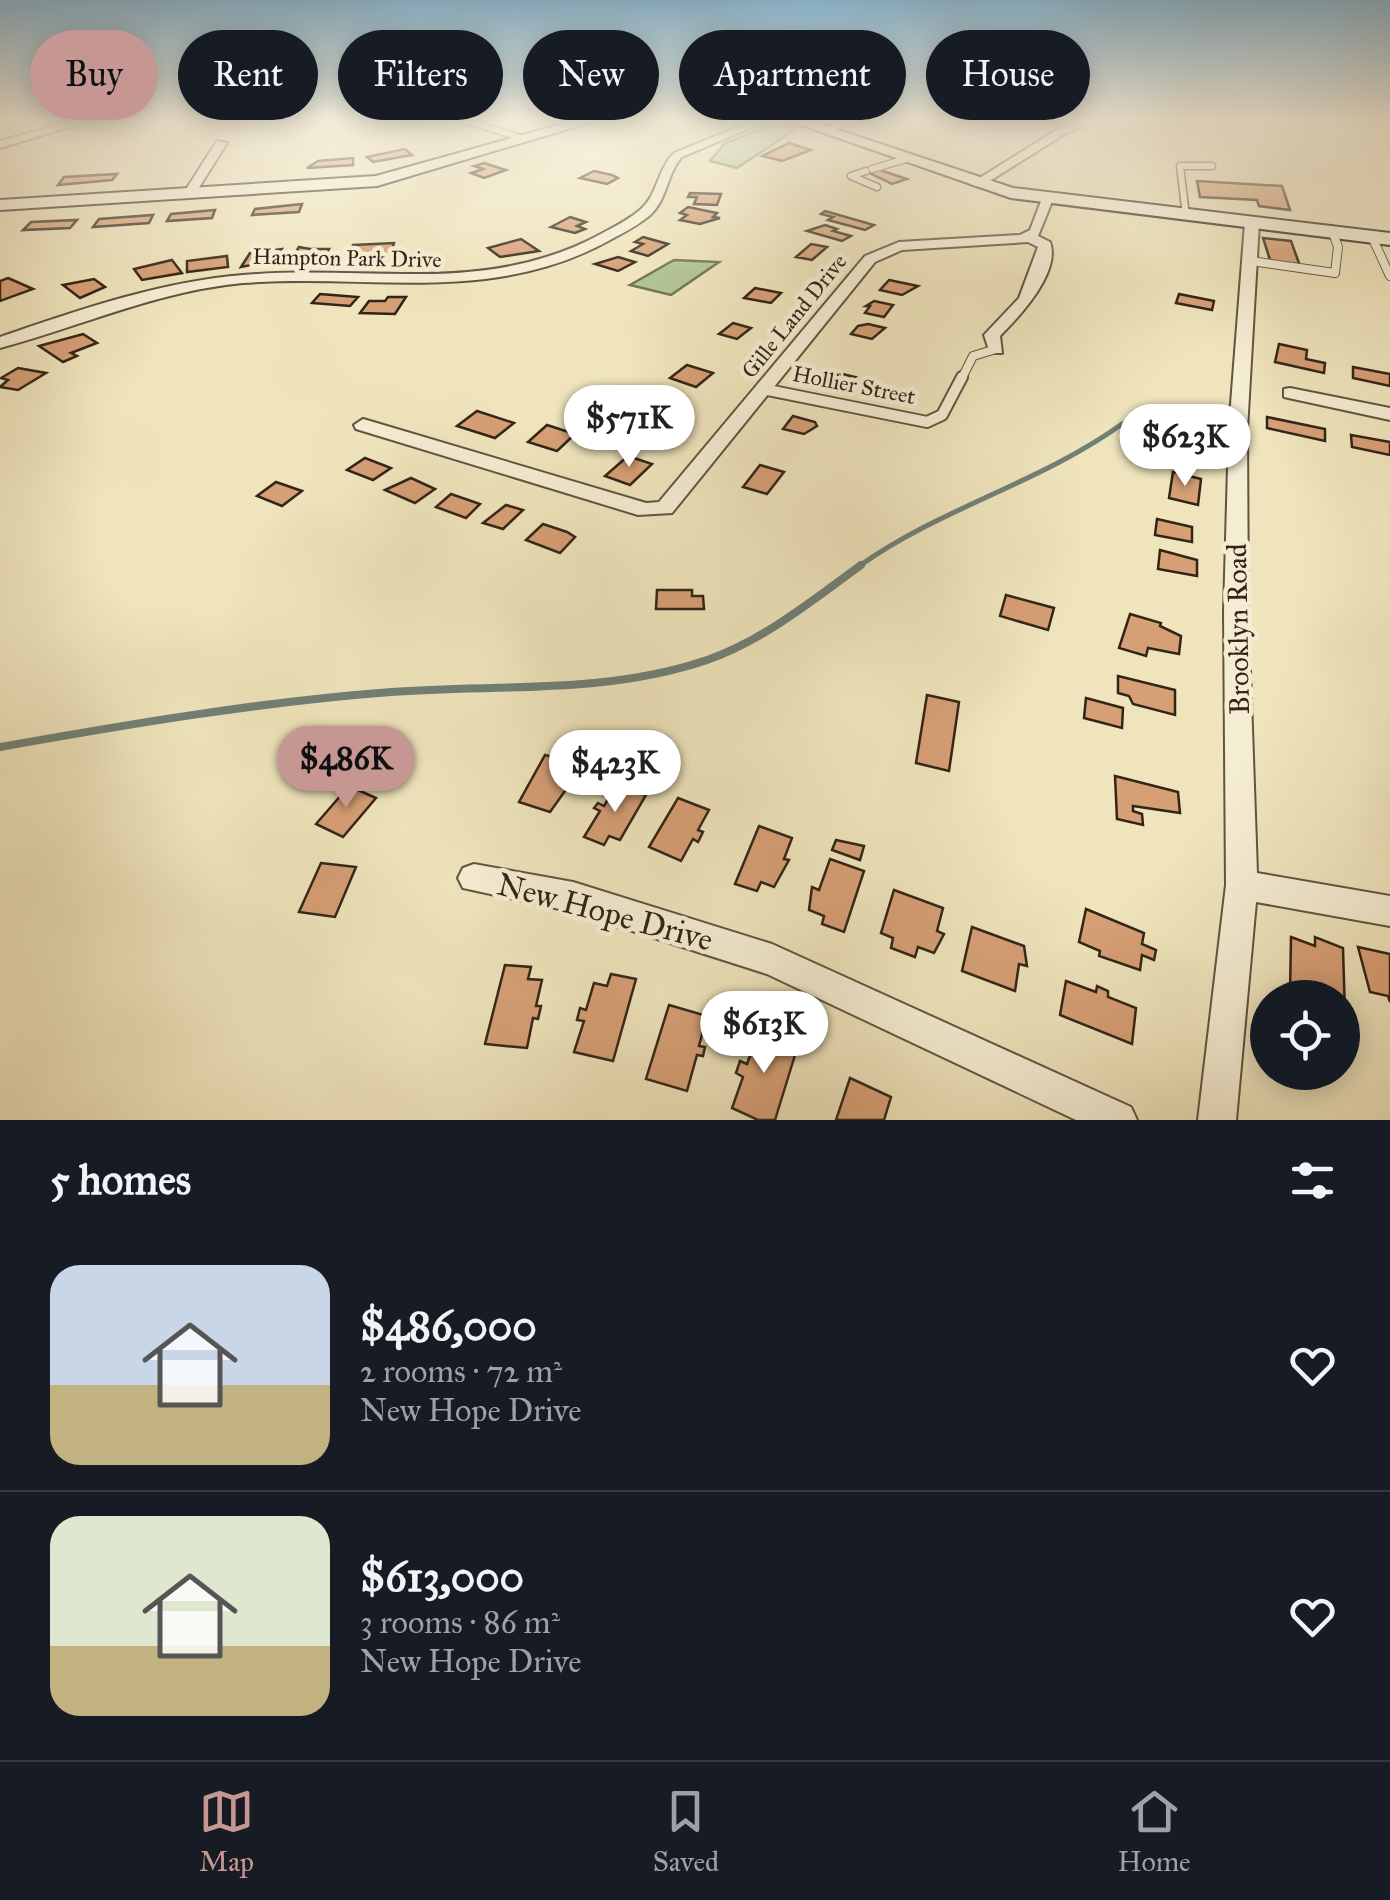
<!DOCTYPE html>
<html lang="en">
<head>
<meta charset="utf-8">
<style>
  body { margin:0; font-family:"IM FELL Great Primer",serif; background:#20242c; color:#f1f3f6; height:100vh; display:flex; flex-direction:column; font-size:38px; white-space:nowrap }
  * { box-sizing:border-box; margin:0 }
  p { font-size:32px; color:#9ea1a6 }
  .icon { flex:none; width:55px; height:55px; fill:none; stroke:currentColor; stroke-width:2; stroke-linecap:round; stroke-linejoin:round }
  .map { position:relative; height:1120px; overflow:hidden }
  .drawer { display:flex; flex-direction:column; background:#171b24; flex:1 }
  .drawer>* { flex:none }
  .guide { position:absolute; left:30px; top:30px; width:1330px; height:90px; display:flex; gap:20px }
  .buttons { position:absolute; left:1250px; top:980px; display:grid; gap:20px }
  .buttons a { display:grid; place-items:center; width:110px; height:110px; border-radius:50%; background:#171b24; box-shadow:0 5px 25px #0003; font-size:50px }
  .price { position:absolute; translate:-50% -85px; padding:0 22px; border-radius:35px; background:#fff; color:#222; font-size:32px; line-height:65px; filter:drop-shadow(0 2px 5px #0008) }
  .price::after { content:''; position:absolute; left:50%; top:60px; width:30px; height:22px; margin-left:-15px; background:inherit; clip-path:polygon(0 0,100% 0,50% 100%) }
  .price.on { background:#c59692; color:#111 }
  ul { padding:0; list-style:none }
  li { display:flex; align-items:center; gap:30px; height:250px; padding:0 50px }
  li+li { border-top:2px solid #363941 }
  li span { display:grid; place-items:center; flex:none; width:280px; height:200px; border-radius:30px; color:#555 }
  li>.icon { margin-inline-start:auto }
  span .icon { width:120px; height:120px; fill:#fffc; stroke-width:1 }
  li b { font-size:42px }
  h2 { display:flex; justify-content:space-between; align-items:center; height:120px; padding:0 50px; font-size:42px }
  .chip { padding:0 35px; border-radius:45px; background:#171b24; box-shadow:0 5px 25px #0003; font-size:35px; line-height:90px }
  .chip.on { background:#c59692; color:#111 }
  .dock { display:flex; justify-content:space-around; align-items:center; height:140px; border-top:2px solid #363941; background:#171b24; font-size:28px; color:#9ea1a6 }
  .dock a { display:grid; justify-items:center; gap:5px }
  .dock .on { color:#c59692 }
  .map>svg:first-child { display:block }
</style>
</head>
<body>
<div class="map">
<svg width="1390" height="1120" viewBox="0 0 1390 1120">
  <rect width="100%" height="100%" fill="#efe4bc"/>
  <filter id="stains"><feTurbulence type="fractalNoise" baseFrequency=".002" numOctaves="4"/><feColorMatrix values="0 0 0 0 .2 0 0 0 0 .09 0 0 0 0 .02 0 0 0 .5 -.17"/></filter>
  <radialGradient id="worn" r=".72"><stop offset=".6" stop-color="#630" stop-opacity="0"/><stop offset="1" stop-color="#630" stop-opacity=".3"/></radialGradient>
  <!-- green -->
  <g fill="#b3c595" stroke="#727556" stroke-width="2.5">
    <path d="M777,123L799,127L737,168L710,161L725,143Z"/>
    <path d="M674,260L719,262L671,295L630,285Z"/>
  </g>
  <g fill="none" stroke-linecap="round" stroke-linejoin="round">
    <!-- stream-far1 -->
    <path stroke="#718077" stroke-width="5" d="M858,567C940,508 1040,483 1122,424"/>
    <!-- stream -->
    <path stroke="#718077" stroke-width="8" d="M0,747C130,724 259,702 391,692C497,684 604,695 707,660C764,640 813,600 861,565"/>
  </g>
  <!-- building -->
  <g fill="#d79f76" stroke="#322518" stroke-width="2.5">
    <path d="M789,143L811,150L782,161L762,156Z"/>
    <path d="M405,149L412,155L373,162L367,157Z"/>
    <path d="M353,158V165L307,168L318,161Z"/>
    <path d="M484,163L506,170L484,178L471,173L483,169L474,166Z"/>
    <path d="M877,169L907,179L892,184L863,170Z"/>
    <path d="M594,171L612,175L618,178L607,184L580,178Z"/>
    <path d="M117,174L112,180L58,185L64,177Z"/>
    <path d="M1197,181L1282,186L1290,210L1259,206L1257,200L1200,197Z"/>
    <path d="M690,193L721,194L717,205L694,204L697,197H688Z"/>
    <path d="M302,204L299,212L252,215L255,209Z"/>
    <path d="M688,207L717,213L713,217L720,218L700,224L680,220L687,215L680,213Z"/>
    <path d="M215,210L212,218L167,221L171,214Z"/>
    <path d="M825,211L874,225L865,230L828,220L833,217L821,214Z"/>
    <path d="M153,215L149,223L93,227L99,219Z"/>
    <path d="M570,217L586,222L577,226L585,229L575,233L551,227Z"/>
    <path d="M77,220L70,228L23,230L31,222Z"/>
    <path d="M825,225L837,229L833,231L851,236L842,241L807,231Z"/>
    <path d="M643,237L668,244L648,256L631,251L643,244L635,242Z"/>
    <path d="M1263,238L1291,241L1300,266L1271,263Z"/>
    <path d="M521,239L539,251L500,257L488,248Z"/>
    <path d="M394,243L391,253L348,257L353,245Z"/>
    <path d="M811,244L827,247L812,260L796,257Z"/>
    <path d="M299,247L310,249H329L324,257H311L307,264H288Z"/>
    <path d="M282,249L277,260L241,267L250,253Z"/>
    <path d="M227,256L228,267L187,272V261Z"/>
    <path d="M618,257L635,262L618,271L595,264Z"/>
    <path d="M172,260L182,273L142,280L134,269Z"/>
    <path d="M8,278L33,289L0,301V281Z"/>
    <path d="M94,279L105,287L80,298L63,285Z"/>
    <path d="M889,280L918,286L902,295L880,290Z"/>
    <path d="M755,288L781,293L771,303L744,298Z"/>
    <path d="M320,294L358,297L350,306L312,303Z"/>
    <path d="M1179,294L1214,301L1212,310L1176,303Z"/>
    <path d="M388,297H406L395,314L360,313L369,301H385Z"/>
    <path d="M874,301L893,305L884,317L865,313L870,306H866Z"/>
    <path d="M733,323L751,328L737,339L719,334Z"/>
    <path d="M868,324L885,328L872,339L851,334L858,326Z"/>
    <path d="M83,334L97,343L71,353L77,356L63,362L39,346Z"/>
    <path d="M1279,344L1307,350L1306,359L1325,363L1324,373L1275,362Z"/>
    <path d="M687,365L713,373L696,387L670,378Z"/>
    <path d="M1353,367L1390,374V386L1353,378Z"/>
    <path d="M18,368L46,373L18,390L0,387L8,380L1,378Z"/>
    <path d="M826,370L855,377L836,389L815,383Z"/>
    <path d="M477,411L514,423L495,438L457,426Z"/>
    <path d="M793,416L815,422L817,426L804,434L783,429Z"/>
    <path d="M1267,417L1325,429V441L1267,428Z"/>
    <path d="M547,425L575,434L557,451L528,442Z"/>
    <path d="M1351,435L1390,442V455L1352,447Z"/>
    <path d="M628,456L652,464L630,485L605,476Z"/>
    <path d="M365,458L391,468L373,480L347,470Z"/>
    <path d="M760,465L784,472L767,494L743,487Z"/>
    <path d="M1173,472L1201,479L1198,505L1169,498Z"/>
    <path d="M411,478L435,489L415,503L385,490Z"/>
    <path d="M276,482L302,491L282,506L257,496Z"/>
    <path d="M451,494L480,504L466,518L436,507Z"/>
    <path d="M506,505L523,510L503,529L483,523Z"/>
    <path d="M1157,519L1192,527V542L1155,535Z"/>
    <path d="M543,524L567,532L575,537L560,553L526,540Z"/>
    <path d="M1160,550L1197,560V576L1158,569Z"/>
    <path d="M657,590H692V596H703L704,609H656Z"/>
    <path d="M1006,595L1054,608L1048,630L1000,616Z"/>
    <path d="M1130,614L1161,623L1160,626L1181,636L1179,654L1148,648L1146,656L1119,648Z"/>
    <path d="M1118,676L1175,690V715L1133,704L1129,696L1118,693Z"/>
    <path d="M927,695L959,702L949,771L916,763Z"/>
    <path d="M1086,698L1123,708L1122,728L1084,718Z"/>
    <path d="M545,755L576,763L566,782L570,784L550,812L519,802Z"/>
    <path d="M1115,776L1178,792L1180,813L1133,806V811L1142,814L1143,825L1117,819Z"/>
    <path d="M617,784L646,795L620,840L609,836L604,845L584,837L600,811L594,808L598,803L604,806Z"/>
    <path d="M349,786L376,798L343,837L316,824Z"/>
    <path d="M678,798L709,810L698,830L703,832L698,842L693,839L681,861L649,847Z"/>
    <path d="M759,826L792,838L784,859L789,860L774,887L761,882L757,891L735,884Z"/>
    <path d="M836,840L864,846L860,860L832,850Z"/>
    <path d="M830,859L864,871L844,932L822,924L824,916L809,910L812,887L819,890Z"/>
    <path d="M321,863L356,867L335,917L299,912Z"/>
    <path d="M894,890L943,908L937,931L944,934L934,953L918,947L915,957L891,948L893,938L881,933Z"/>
    <path d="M1086,909L1144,933L1142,944L1156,950L1154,960L1142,955L1140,970L1099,956L1100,951L1079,942Z"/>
    <path d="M972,927L1024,946L1027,966L1019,964L1015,991L962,971Z"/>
    <path d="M1291,937L1315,946V937L1343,948L1345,1014L1342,998H1302L1290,993Z"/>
    <path d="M1358,947L1390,954V1002L1388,996L1370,992Z"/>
    <path d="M505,965L531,967L528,979L542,980L536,1006H541L538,1019L533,1018L527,1048L485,1044Z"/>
    <path d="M611,974L636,979L613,1061L574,1052L584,1021L577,1020L580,1008L586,1010L594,983L607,986Z"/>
    <path d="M1066,981L1096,992L1097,986L1108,991V997L1136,1008L1132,1044L1060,1015Z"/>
    <path d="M669,1005L707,1016L699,1046L705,1047L703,1056L697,1055L687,1091L646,1079Z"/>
    <path d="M761,1026L791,1039L787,1051L795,1055L775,1120H758L732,1108L743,1077L736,1073L740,1061L747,1064Z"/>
    <path d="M850,1078L891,1097L884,1120H836Z"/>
  </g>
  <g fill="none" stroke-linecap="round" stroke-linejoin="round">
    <!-- lane-far2 casing -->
    <g stroke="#615541" stroke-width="9">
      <g id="lane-far2">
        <path d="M872,169L906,159"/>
        <path d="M866,171L851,176L877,187"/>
        <path d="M1186,216L1180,166H1212"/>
      </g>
    </g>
    <!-- lane-far1 casing -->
    <g stroke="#615541" stroke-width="10">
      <g id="lane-far1">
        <path d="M1372,237L1390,276"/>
        <path d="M1251,261L1335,273L1338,247L1333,233"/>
        <path d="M961,380L973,356L996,349"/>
      </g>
    </g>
    <!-- lane casing -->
    <g stroke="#615541" stroke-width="14">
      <path id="lane" d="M763,389L927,422L942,415L962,377"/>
    </g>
    <!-- street casing -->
    <g stroke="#615541" stroke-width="4">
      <g id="street">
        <path d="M77,120H93L0,148V141Z"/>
        <path d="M456,120H472L533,139L523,141Z"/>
        <path d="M755,120H769L682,157C666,174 668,200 649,216C637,226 623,233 610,240C491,306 371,273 243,283C157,291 82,326 0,348V337C79,310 159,282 243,275C367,264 485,297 601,234C614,227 628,220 640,210C658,195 657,170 674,153Z"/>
        <path d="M850,120H866L825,133L820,130Z"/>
        <path d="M1083,120H1098L1066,133L980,187L970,184L1058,129Z"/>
        <path d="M217,141L227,143L193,197H185L183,194Z"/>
        <path d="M1043,196L1053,199L1038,236L1050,242C1061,272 1020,316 1000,336L1002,353H990L984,335L1019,298L1038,247L1028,242L902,250L875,262L672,513L638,515L356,429L354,425L363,419L370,421L646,503L659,502L865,256L899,242L1020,235L1030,230Z"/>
        <path d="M1252,219L1259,223L1247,430L1248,612L1257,873L1390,896V926L1256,902L1236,1120H1198L1226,885L1224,612L1229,430L1245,223Z"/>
        <path d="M1290,388L1390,408V420L1284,397V389Z"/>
        <path d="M474,864L573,882L772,944L1131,1107L1137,1120H1076L767,974L573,912L463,888L458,878L463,868Z"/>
      </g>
    </g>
    <!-- secondary casing -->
    <g stroke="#322518" stroke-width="4">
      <g id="secondary">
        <path d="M576,120H598L377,186L0,210V200L376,176Z"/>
        <path d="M787,120H808L1013,188L1390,233V245L1011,198Z"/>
      </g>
    </g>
    <!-- lane-far2 -->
    <use href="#lane-far2" stroke="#f5edd3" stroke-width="6"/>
    <!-- lane-far1 -->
    <use href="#lane-far1" stroke="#f5edd3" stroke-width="8"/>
    <!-- lane -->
    <use href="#lane" stroke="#f5edd3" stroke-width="10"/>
    <!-- street -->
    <use href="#street" fill="#f5edd3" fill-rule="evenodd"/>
    <!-- secondary -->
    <use href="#secondary" fill="#f5edd3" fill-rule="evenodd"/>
  </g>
  <!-- sky -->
  <linearGradient id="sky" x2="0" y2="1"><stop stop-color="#89b8d4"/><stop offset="0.43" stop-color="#f8f3e1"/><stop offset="1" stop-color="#f8f3e1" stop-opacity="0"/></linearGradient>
  <rect width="1390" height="277" fill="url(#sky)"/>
  <g text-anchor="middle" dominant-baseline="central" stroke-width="9" stroke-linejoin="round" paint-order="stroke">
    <!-- far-street labels -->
    <g font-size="22" fill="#322518" stroke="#f5edd3">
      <text transform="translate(347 258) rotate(1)">Hampton Park Drive</text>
      <text transform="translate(794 316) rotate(-51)">Gille Land Drive</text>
      <text transform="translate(854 385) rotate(11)">Hollier Street</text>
    </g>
    <!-- street labels -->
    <g font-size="28" fill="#322518" stroke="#f5edd3">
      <text transform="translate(1238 629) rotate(-91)">Brooklyn Road</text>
    </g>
    <!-- near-street labels -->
    <g font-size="32" fill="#322518" stroke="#f5edd3">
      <text transform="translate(605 912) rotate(15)">New Hope Drive</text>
    </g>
  </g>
  <rect width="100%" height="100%" filter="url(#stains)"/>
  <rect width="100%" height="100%" fill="url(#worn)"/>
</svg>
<div class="buttons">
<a><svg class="icon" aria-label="locate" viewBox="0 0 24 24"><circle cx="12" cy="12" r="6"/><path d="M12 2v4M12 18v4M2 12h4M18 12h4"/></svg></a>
</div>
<b class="price" style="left:629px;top:470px">$571K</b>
<b class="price" style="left:1185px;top:489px">$623K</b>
<b class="price on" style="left:346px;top:811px">$486K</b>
<b class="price" style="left:615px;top:815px">$423K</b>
<b class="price" style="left:764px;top:1076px">$613K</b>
<div class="guide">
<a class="chip on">Buy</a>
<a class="chip">Rent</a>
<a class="chip">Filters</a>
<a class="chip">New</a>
<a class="chip">Apartment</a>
<a class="chip">House</a>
</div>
</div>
<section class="drawer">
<h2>5 homes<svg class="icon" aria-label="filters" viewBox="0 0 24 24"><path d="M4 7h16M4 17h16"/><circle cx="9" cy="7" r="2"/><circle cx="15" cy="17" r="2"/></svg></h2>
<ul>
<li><span style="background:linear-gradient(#c9d6e8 60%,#c2b280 0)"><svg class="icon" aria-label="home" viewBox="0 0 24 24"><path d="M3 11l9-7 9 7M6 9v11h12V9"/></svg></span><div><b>$486,000</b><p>2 rooms · 72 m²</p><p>New Hope Drive</p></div><svg class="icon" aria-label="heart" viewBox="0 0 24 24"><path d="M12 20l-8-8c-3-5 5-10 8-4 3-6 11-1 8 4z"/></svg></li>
<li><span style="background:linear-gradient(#dfe7d0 65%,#c2b280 0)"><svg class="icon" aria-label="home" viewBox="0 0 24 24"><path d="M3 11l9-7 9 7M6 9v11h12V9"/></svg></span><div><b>$613,000</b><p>3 rooms · 86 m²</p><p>New Hope Drive</p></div><svg class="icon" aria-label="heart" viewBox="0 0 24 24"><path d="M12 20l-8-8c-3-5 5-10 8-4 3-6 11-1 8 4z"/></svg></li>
</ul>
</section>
<nav class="dock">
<a class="on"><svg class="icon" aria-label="map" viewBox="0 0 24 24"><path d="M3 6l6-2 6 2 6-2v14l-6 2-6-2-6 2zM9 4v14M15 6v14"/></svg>Map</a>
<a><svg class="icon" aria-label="saved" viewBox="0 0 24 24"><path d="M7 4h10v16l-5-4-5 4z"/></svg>Saved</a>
<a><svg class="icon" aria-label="home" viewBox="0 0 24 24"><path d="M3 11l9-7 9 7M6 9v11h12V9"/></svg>Home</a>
</nav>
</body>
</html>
